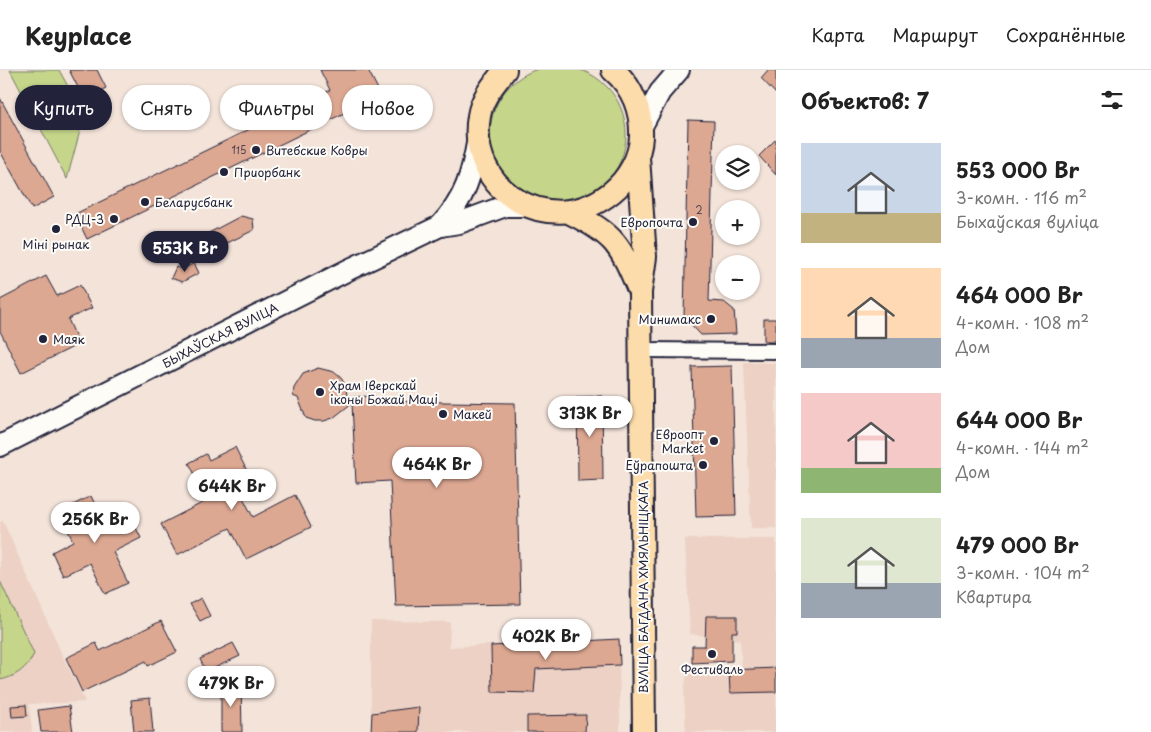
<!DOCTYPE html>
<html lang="ru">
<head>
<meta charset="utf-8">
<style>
  body { margin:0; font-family:"Playpen Sans",sans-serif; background:#f2f2f2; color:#222; height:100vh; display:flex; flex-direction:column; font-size:19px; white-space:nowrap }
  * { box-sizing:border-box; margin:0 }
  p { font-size:16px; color:#767676 }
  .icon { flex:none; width:28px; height:28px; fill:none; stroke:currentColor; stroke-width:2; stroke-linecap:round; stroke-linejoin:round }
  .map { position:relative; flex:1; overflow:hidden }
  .details { display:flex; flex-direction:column; background:#fff; width:375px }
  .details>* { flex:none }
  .hud { position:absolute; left:15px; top:15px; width:475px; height:45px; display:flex; gap:10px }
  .tools { position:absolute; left:715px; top:75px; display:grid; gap:10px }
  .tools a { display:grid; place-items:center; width:45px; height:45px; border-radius:50%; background:#fff; box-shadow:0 1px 4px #0004; font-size:25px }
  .price { position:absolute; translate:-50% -42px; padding:0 11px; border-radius:18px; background:#fff; color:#222; font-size:16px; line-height:32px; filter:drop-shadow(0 1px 2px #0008) }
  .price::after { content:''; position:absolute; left:50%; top:30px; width:15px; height:11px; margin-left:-8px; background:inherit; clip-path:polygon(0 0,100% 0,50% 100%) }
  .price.active { background:#22223b; color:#fff }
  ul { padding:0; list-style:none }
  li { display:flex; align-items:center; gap:15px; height:125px; padding:0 25px }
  li span { display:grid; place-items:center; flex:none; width:140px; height:100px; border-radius:0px; color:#555 }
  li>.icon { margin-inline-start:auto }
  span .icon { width:60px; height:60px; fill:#fffc; stroke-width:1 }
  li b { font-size:21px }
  h2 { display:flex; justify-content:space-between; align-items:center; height:60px; padding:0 25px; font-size:21px }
  .pill { padding:0 18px; border-radius:22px; background:#fff; box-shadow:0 1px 4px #0004; font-size:18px; line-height:45px }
  .pill.active { background:#22223b; color:#fff }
  header { display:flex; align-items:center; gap:30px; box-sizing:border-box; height:70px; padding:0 25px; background:#fff; border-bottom:1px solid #e0e0e0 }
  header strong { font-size:24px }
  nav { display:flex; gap:28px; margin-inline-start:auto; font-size:18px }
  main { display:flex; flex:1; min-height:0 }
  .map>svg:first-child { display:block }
</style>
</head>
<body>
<header>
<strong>Keyplace</strong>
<nav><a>Карта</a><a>Маршрут</a><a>Сохранённые</a></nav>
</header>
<main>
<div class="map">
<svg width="776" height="662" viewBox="0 0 776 662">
  <rect width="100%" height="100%" fill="#f3e3d9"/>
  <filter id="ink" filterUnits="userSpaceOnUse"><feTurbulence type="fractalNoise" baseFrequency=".02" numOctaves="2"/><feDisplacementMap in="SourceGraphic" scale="10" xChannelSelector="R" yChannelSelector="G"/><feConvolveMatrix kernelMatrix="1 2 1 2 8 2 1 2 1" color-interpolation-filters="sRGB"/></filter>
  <g filter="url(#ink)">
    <!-- built -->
    <g fill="#ecd1c4">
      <path d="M744,292L776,293V458H751Z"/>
      <path d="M3,451L64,589L85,632L29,634L32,662H0V452Z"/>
      <path d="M685,469H776V662H686L684,624L687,603L742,599L740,570L690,564Z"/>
      <path d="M371,551L450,552L449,577L619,569L620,662H371Z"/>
    </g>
    <!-- green -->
    <g fill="#c5d58a" stroke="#747c62">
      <circle cx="558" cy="64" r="68"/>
      <path d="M10,0H59L84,46L67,109Z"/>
      <path d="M0,511L34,584C27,598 16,607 0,610Z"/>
    </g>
    <!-- building -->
    <g fill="#dda892" stroke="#22223b">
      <path d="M69,0H97L106,18L84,29Z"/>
      <path d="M320,0H368L381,25L87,169L75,144L330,20Z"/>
      <path d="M768,0H776V24L761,8Z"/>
      <path d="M0,28L54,127L32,139L0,81Z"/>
      <path d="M688,50L714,51L709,231L724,232L734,240L736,264L701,265L684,247Z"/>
      <path d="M776,69V105L759,86Z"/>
      <path d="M241,146L253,149L254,160L221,176L203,166Z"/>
      <path d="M194,193L199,203L182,212L171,208L176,197L183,199Z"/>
      <path d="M46,206L57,226L80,215L92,238L68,249L79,274L21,303L0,261V230Z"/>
      <rect x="764" y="249" width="12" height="22"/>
      <path d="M732,296L736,446L696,447L692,297Z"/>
      <path d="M318,298L334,302L341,308L346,316L347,327L375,326V331L515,333L520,534L396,536L390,411L356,413L352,333L333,348L324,351H315L306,348L298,328L293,326L294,318L303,304Z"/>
      <path d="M602,326L603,410L578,411L577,327Z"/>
      <path d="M235,377L250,407L236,414L253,447L295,425L311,457L246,489L230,458L177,485L161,454L208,430L189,393L206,384L209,390Z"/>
      <path d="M91,426L105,456L129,444L141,468L113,482L128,513L105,524L90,493L63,506L52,482L73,471L59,442Z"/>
      <path d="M201,528L210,546L200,551L190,534Z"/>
      <path d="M706,546H737V562H732V591L692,593V576H705Z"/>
      <path d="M161,551L177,582L148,596L146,591L82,622L66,588L96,573L100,581Z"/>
      <path d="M619,569L620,595L536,599L534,623L492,622L491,576Z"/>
      <path d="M233,573L240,586L206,602L200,589Z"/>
      <path d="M776,598V622L730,623L729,600Z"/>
      <path d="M221,614H241L242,662H221Z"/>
      <path d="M150,628L153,662H134L131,630Z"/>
      <path d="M26,635L27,646L12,647L11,636Z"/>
      <path d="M69,636L73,662H41L38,640Z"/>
      <path d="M419,637L418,662H371L372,643Z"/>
      <path d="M586,645L585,662H527V646Z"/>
    </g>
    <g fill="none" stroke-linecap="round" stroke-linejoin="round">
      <!-- street casing -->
      <g stroke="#22223b" stroke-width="18">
        <path id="street" d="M641,280L776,281"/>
      </g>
      <!-- secondary casing -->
      <g stroke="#22223b" stroke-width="24">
        <g id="secondary">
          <path d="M642,56L660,22L679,0"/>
          <path d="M440,156C466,128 472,104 478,68"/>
          <path d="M0,376L350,199L440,156L459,153L505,136H528"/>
        </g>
      </g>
      <!-- primary casing -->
      <g stroke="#22223b" stroke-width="26">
        <g id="primary">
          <path d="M505,0C494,14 482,27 479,46C466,122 552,171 612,122C628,109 640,88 641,67C642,42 633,17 613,0"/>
          <path d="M638,87L645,187L640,222L644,662"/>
          <path d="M569,142C616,165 620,175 640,222"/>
        </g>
      </g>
      <!-- street -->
      <use href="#street" stroke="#fdfcf7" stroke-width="14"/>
      <!-- secondary -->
      <use href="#secondary" stroke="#fdfcf7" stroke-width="20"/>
      <!-- primary -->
      <use href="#primary" stroke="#fddcac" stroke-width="22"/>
    </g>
  </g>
  <!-- markers -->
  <g fill="#22223b" stroke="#fdfcf7" stroke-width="2">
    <circle cx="256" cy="80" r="5"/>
    <circle cx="224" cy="102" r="5"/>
    <circle cx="145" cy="132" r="5"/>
    <circle cx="114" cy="149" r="5"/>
    <circle cx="693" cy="152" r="5"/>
    <circle cx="56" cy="159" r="5"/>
    <circle cx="711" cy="249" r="5"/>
    <circle cx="43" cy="269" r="5"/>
    <circle cx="320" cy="322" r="5"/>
    <circle cx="443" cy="344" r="5"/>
    <circle cx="714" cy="371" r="5"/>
    <circle cx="703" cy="395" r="5"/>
    <circle cx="712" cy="584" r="5"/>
  </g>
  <g text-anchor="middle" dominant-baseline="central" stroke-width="4" stroke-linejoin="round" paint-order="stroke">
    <!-- number labels -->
    <g font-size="10" fill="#514451">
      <text x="239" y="79">115</text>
      <text x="699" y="139">2</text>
    </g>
    <!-- poi labels -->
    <g font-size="12" fill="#22223b" stroke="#fdfcf7" text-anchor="start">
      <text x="266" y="80">Витебские Ковры</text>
      <text x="234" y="102">Приорбанк</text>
      <text x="155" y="132">Беларусбанк</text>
      <text x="104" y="149" text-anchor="end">РДЦ-3</text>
      <text x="683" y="152" text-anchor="end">Европочта</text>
      <text x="56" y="174" text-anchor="middle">Міні рынак</text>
      <text x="701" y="249" text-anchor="end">Минимакс</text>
      <text x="53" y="269">Маяк</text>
      <text x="330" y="315">Храм Іверскай<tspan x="330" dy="14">іконы Божай Маці</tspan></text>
      <text x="453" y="344">Макей</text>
      <text x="704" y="364" text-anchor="end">Евроопт<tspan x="704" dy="14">Market</tspan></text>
      <text x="693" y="395" text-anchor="end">Еўрапошта</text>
      <text x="712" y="599" text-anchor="middle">Фестиваль</text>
    </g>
    <!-- street labels -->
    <g font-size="12" fill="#22223b" stroke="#fdfcf7">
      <text transform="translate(220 265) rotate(-27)">БЫХАЎСКАЯ ВУЛІЦА</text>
      <text transform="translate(643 517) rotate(-90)">ВУЛІЦА БАГДАНА ХМЯЛЬНІЦКАГА</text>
    </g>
  </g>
</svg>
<div class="tools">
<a><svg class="icon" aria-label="layers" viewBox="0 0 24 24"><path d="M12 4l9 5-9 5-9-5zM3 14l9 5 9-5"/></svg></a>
<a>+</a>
<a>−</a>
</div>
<b class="price active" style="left:185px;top:203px">553K Br</b>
<b class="price" style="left:590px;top:368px">313K Br</b>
<b class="price" style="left:437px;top:419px">464K Br</b>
<b class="price" style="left:232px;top:441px">644K Br</b>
<b class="price" style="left:95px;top:474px">256K Br</b>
<b class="price" style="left:546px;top:591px">402K Br</b>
<b class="price" style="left:231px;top:638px">479K Br</b>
<div class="hud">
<a class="pill active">Купить</a>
<a class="pill">Снять</a>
<a class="pill">Фильтры</a>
<a class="pill">Новое</a>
</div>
</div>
<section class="details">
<h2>Объектов: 7<svg class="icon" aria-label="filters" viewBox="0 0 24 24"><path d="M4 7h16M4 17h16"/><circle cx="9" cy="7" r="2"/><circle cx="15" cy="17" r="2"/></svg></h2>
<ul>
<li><span style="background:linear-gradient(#c9d6e8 70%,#c2b280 0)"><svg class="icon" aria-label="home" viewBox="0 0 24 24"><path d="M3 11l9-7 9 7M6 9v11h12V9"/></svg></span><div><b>553 000 Br</b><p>3-комн. · 116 m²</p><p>Быхаўская вуліца</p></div></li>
<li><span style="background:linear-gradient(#ffd9b3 70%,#9aa5b1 0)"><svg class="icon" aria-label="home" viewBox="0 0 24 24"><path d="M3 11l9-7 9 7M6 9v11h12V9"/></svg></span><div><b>464 000 Br</b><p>4-комн. · 108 m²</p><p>Дом</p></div></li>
<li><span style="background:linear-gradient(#f6c9c9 75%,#8fb573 0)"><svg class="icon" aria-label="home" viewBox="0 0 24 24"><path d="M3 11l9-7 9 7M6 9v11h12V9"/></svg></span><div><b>644 000 Br</b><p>4-комн. · 144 m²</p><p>Дом</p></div></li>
<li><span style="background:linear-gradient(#dfe7d0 65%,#9aa5b1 0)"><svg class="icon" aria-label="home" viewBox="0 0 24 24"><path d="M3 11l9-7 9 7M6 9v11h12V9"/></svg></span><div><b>479 000 Br</b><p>3-комн. · 104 m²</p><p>Квартира</p></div></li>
</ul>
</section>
</main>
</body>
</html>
